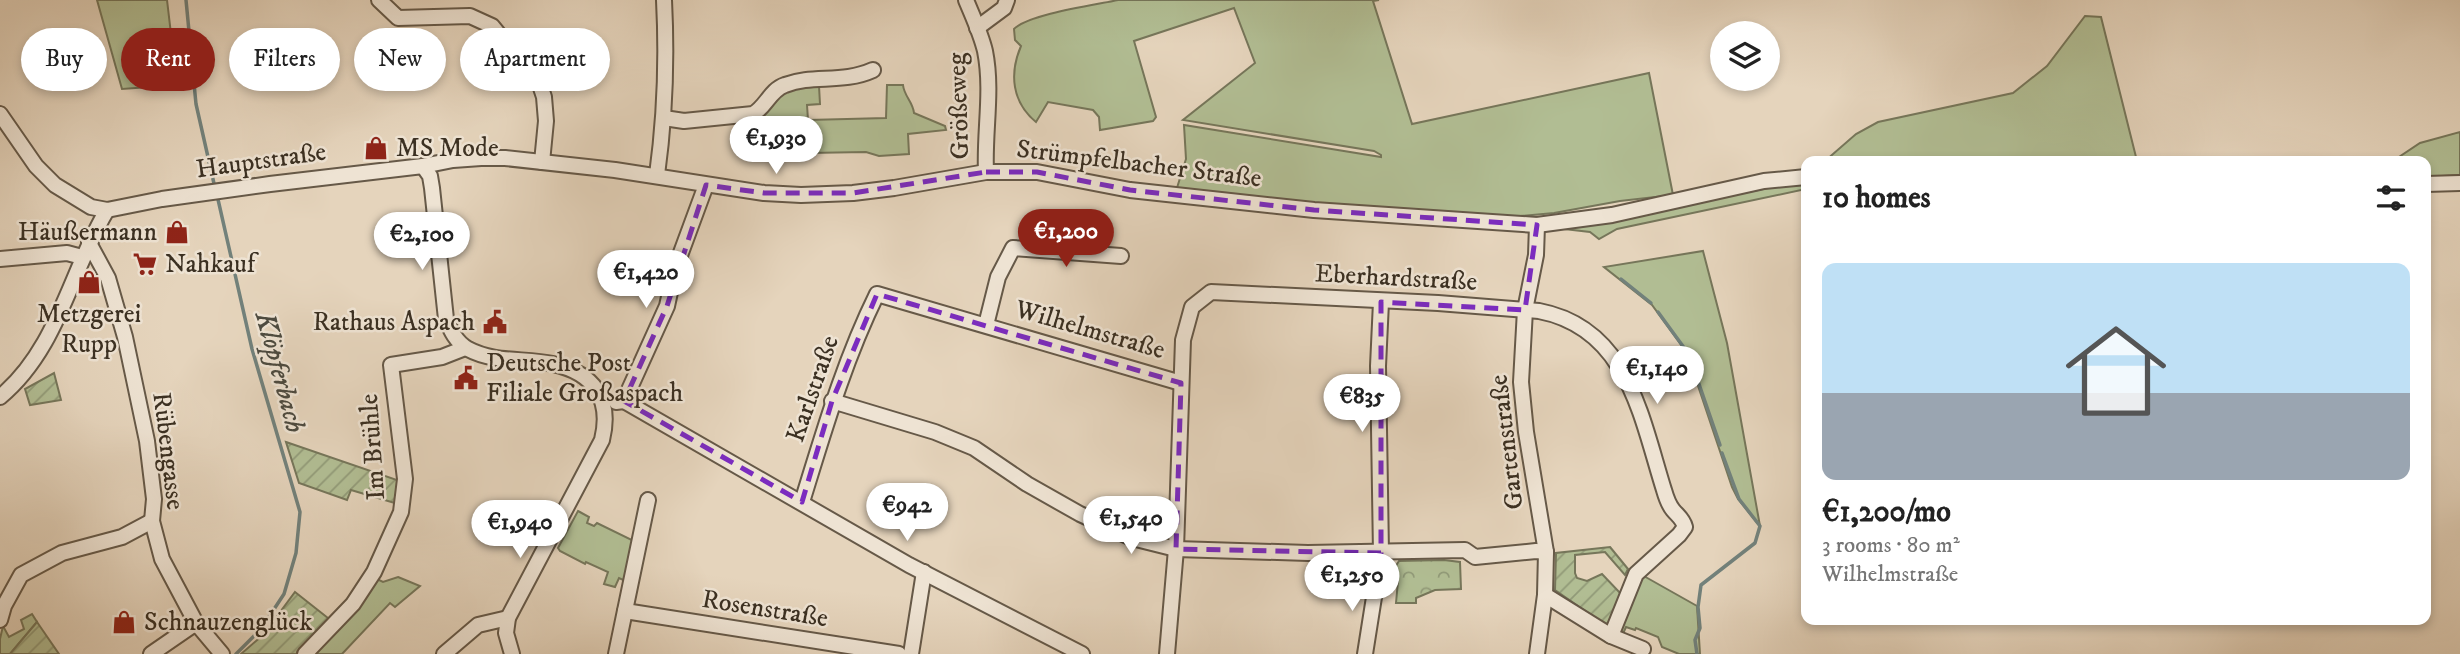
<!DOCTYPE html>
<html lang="en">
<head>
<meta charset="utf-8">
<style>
  body { margin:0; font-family:"IM FELL DW Pica",serif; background:#f6f6f6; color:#222; height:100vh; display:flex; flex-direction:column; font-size:26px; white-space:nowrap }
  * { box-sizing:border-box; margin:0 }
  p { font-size:23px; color:#767676 }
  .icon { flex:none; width:38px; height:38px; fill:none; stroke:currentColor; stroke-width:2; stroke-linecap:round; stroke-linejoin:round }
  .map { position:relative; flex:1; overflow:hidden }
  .sheet { position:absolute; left:1801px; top:156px; width:630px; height:469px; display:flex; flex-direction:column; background:#fff; border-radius:14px; box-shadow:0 4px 10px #0003 }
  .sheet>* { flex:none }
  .guide { position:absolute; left:21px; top:28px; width:665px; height:63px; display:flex; gap:14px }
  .controls { position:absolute; left:1710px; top:21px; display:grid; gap:14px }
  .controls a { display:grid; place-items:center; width:70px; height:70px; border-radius:50%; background:#fff; box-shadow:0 4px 10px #0003; font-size:35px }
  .price { position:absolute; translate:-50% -60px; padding:0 16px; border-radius:24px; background:#fff; color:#222; font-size:23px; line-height:46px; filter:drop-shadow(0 2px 4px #0008) }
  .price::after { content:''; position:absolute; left:50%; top:42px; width:21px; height:16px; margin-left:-10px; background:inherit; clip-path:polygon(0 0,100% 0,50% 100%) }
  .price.selected { background:#8f2418; color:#fff }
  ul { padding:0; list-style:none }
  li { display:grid; align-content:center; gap:14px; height:371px; padding:0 21px }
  li span { display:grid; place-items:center; height:217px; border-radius:14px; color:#555 }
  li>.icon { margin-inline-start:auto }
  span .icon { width:126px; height:126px; fill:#fffc; stroke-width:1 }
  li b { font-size:30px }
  h2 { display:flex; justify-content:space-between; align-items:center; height:84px; padding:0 21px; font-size:30px }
  .tag { padding:0 24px; border-radius:32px; background:#fff; box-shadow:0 4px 10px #0003; font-size:24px; line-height:63px }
  .tag.selected { background:#8f2418; color:#fff }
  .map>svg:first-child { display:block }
</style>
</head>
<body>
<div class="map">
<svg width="2460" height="654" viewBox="0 0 2460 654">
  <defs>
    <pattern id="park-crowns" width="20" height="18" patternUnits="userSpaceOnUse" patternTransform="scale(1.75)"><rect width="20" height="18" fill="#b1bd93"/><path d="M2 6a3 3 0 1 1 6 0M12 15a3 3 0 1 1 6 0" fill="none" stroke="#919a78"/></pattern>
    <pattern id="garden-furrows" width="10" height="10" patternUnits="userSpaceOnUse" patternTransform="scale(1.75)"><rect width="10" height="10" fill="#b1bd93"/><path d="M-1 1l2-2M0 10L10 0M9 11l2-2" fill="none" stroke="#919a78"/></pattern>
  </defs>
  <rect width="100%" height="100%" fill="#e5d4bc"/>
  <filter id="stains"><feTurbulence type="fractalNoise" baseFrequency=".00286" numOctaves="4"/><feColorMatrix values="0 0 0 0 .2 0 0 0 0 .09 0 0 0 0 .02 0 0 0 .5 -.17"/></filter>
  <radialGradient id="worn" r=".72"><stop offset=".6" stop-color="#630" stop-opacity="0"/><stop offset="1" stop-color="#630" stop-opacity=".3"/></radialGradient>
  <!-- grass -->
  <g fill="#b1bd93" stroke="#76765a" stroke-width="2">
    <path d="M97,0H167L177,85L122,89Z"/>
    <path d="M1118,0H1379L1373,1L1412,124L1649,73L1673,195L1620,201L1554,213L1497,218L1420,214L1176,191L1186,159L1184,125L1381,157V155L1374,151L1183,120L1255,63L1234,8L1134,41L1156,117L1153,121L1100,130L1099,117L1093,110L1048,102L1036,122C1012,102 1009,74 1021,46L1015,40L1014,29C1029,14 1095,5 1118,0Z"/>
    <path d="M2085,16L2101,17L2137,161H1825L1856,134L1878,122L2013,93L2047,66Z"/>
    <path d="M887,85H903C904,96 913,102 914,113L945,126L946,130L908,134L909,154L879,156L866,152L808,153L805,149V134L757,133V116L765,114C787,89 784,86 819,86L820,104L807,105L808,120L886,118Z"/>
    <path d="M2460,132V175L2426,177V161H2393L2420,143Z"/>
    <path d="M1806,183V189L1617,229L1599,239L1590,232L1564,229L1768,188Z"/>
    <path d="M1703,251L1727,343L1760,526L1738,499L1732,487L1687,353L1652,305L1604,267Z"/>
    <path d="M578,511L589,517L587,523L594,526L597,523L638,543L628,582L619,578L615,587L604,584L608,572L586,562L585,564L560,551L558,548Z"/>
    <path d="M1642,575L1697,606L1700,654H1679L1662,647L1658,637L1636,628L1635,630L1626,627L1622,636L1619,630Z"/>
    <path d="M398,577L420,586L395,607L390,603L342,654H309L375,578L383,582Z"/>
    <path d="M32,614L37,622L10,654H0V639L3,626L9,637L24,629L21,620Z"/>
  </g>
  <!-- park -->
  <path fill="url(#park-crowns)" stroke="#76765a" stroke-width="2" d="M1444,560L1460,562L1461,589L1435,590L1416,598V603H1396L1398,581L1392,572L1399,561Z"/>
  <!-- garden -->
  <g fill="url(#garden-furrows)" stroke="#76765a" stroke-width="2">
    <path d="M54,373L61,400L30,405L25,389Z"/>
    <path d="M286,442L397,480L402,487L398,504L351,490L347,500L299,483Z"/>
    <path d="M1610,547L1628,569L1625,575L1605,552L1575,555V573L1577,578L1587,581L1602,574L1622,595L1611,623L1604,624L1555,590L1556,553Z"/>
    <path d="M295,592L333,622L296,654H241L263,635Z"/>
    <path d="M37,622L59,654H10Z"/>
  </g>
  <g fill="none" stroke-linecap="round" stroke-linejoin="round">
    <!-- stream -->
    <g stroke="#72817b" stroke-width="3.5">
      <path d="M186,0L196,104L215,188"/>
      <path d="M217,195L252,349L300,512L296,553L284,594L261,629L236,654"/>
      <path d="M1621,279L1651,303"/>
      <path d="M1658,312L1685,349"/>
      <path d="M1689,355L1720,445"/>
      <path d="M1697,654L1695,640L1700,628L1698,607L1701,585L1755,543L1760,526L1739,499L1722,453"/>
    </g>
    <!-- minor casing -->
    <g stroke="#665948" stroke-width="18">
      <g id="minor">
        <path d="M379,0L398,18L470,16L492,26L540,85L544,97L546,121L542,162"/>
        <path d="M966,0C973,17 981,34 985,51C993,91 984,132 986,172"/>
        <path d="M977,28L1004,8L1007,0"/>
        <path d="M0,114L36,166L55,185L91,207L107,210L162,199L270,184L423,166L453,160L481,158H505L615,170L764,193L801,195L853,193L894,188L986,172H1037L1130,190L1314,210L1537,225L1612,215L1764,181L1806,177"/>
        <path d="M664,118L684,121L753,114C766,107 770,90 785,85C813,74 842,84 873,70"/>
        <path d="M423,166L430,176L432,188L446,319C451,331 456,342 468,349C494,363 525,358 553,364C594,373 612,399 602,440L508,618L506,633L512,654"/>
        <path d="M657,175C665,117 667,59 664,0"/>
        <path d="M2426,184L2460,183"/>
        <path d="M89,243L108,278L125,337L147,441L154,499L152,521L162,559L196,623L222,654"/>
        <path d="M0,259L67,253L82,257"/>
        <path d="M986,325L998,277L1013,248L1121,256"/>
        <path d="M0,397C58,349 70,272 107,210"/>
        <path d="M624,401L909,565L1082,654"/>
        <path d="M832,401L935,432L974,448L1027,484L1080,514L1132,538L1176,549L1308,553L1465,550L1475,557L1536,551L1546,552"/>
        <path d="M616,402L624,401L667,306L675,269L706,185"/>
        <path d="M802,502C824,431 844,361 877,294L1181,383"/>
        <path d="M1545,595L1611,636L1643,649"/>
        <path d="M625,611L899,654"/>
        <path d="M0,620L4,606L21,575L62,553L122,537L152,521"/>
        <path d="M151,654L196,623"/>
        <path d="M305,654L353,604L374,572L401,512L405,479L391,365L442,357L465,348"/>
        <path d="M444,654L478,625L508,618"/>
        <path d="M616,654L648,500"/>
        <path d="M911,654L924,572"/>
        <path d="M1167,654L1176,549L1183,340L1192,307L1211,292L1438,303L1539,311C1628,328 1641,417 1664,490C1666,497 1668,504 1673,510C1678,516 1683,519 1685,527L1679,535L1636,574L1611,636"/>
        <path d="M1365,654L1381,553L1378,366L1381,302"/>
        <path d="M1537,654L1545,595L1546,552L1526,432L1521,382L1525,310L1536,255L1537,225"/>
      </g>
    </g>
    <!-- minor -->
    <use href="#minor" stroke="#eee3d3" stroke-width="14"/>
  </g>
  <!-- marked area -->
  <path fill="none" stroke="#7b2cbf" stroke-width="5" stroke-dasharray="14 9" stroke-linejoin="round" d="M986,172H1037L1130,190L1314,210L1537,225L1525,310L1381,302V553L1176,549L1181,383L877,294L832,401L802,502L624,401L667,306L706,185L764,193H853Z"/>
  <!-- icons -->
  <defs>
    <g id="shop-bare" transform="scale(1.89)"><path d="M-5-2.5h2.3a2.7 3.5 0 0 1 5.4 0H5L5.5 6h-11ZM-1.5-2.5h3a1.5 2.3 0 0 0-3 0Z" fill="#8f2418" stroke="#eee3d3" stroke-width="2.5" paint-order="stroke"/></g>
    <g id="supermarket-bare" transform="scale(1.89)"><path d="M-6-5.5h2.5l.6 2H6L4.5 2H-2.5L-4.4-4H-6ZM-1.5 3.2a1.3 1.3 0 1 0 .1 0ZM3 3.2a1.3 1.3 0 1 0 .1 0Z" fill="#8f2418" stroke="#eee3d3" stroke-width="2.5" paint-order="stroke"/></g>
    <g id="civic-bare" transform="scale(1.89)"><path d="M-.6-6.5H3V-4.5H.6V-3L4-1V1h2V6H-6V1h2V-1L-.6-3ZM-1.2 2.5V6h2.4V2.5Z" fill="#8f2418" stroke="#eee3d3" stroke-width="2.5" paint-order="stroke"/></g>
  </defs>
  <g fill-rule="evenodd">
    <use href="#shop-bare" x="376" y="148"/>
    <use href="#shop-bare" x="177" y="232"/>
    <use href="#supermarket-bare" x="145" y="264"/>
    <use href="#shop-bare" x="89" y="282"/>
    <use href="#civic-bare" x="495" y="322"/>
    <use href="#civic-bare" x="466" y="378"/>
    <use href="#shop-bare" x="124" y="622"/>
  </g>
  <g text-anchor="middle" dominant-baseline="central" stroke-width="5" stroke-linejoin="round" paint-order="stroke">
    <!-- street labels -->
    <g font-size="26" fill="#3b3022" stroke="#eee3d3">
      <text transform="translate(959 106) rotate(-92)">Größeweg</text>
      <text transform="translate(261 161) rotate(-8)">Hauptstraße</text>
      <text transform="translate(1139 164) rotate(7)">Strümpfelbacher Straße</text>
      <text transform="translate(1396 278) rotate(3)">Eberhardstraße</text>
      <text transform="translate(1090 330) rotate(16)">Wilhelmstraße</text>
      <text transform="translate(813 389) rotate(-71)">Karlstraße</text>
      <text transform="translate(1507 442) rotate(-97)">Gartenstraße</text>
      <text transform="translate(373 447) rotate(-94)">Im Brühle</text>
      <text transform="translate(168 451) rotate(83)">Rübengasse</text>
      <text transform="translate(765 609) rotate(9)">Rosenstraße</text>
    </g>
    <!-- poi labels -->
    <g font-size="26" fill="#3b3022" stroke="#eee3d3" text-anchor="start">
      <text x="396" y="148">MS Mode</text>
      <text x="157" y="232" text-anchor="end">Häußermann</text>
      <text x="165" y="264">Nahkauf</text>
      <text x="89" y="314" text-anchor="middle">Metzgerei<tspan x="89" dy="30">Rupp</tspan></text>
      <text x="475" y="322" text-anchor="end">Rathaus Aspach</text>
      <text x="486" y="363">Deutsche Post<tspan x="486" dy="30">Filiale Großaspach</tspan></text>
      <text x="144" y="622">Schnauzenglück</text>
    </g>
    <!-- water labels -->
    <g font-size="28" font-style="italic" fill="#4d4b40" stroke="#eee3d3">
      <text transform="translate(280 372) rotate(75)">Klöpferbach</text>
    </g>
  </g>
  <rect width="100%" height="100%" filter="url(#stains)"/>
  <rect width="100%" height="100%" fill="url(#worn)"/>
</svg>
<div class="controls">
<a><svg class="icon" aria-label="layers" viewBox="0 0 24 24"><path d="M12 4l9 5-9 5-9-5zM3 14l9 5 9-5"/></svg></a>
</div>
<b class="price" style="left:776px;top:176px">€1,930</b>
<b class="price selected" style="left:1066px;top:269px">€1,200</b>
<b class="price" style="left:422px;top:272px">€2,100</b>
<b class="price" style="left:646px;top:310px">€1,420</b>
<b class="price" style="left:1657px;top:406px">€1,140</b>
<b class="price" style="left:1362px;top:434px">€835</b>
<b class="price" style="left:907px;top:543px">€942</b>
<b class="price" style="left:1131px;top:556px">€1,540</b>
<b class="price" style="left:520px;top:560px">€1,940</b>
<b class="price" style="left:1352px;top:613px">€1,250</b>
<div class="guide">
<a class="tag">Buy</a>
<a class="tag selected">Rent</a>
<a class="tag">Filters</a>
<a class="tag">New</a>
<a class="tag">Apartment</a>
</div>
<section class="sheet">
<h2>10 homes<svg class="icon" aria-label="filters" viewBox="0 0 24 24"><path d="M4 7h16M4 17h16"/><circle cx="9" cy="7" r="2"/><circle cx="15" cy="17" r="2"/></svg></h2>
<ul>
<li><span style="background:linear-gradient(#bfe0f5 60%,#9aa5b1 0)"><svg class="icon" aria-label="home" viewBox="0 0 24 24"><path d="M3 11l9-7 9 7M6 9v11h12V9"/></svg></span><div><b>€1,200/mo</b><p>3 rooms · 80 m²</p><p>Wilhelmstraße</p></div></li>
</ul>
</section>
</div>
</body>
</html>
